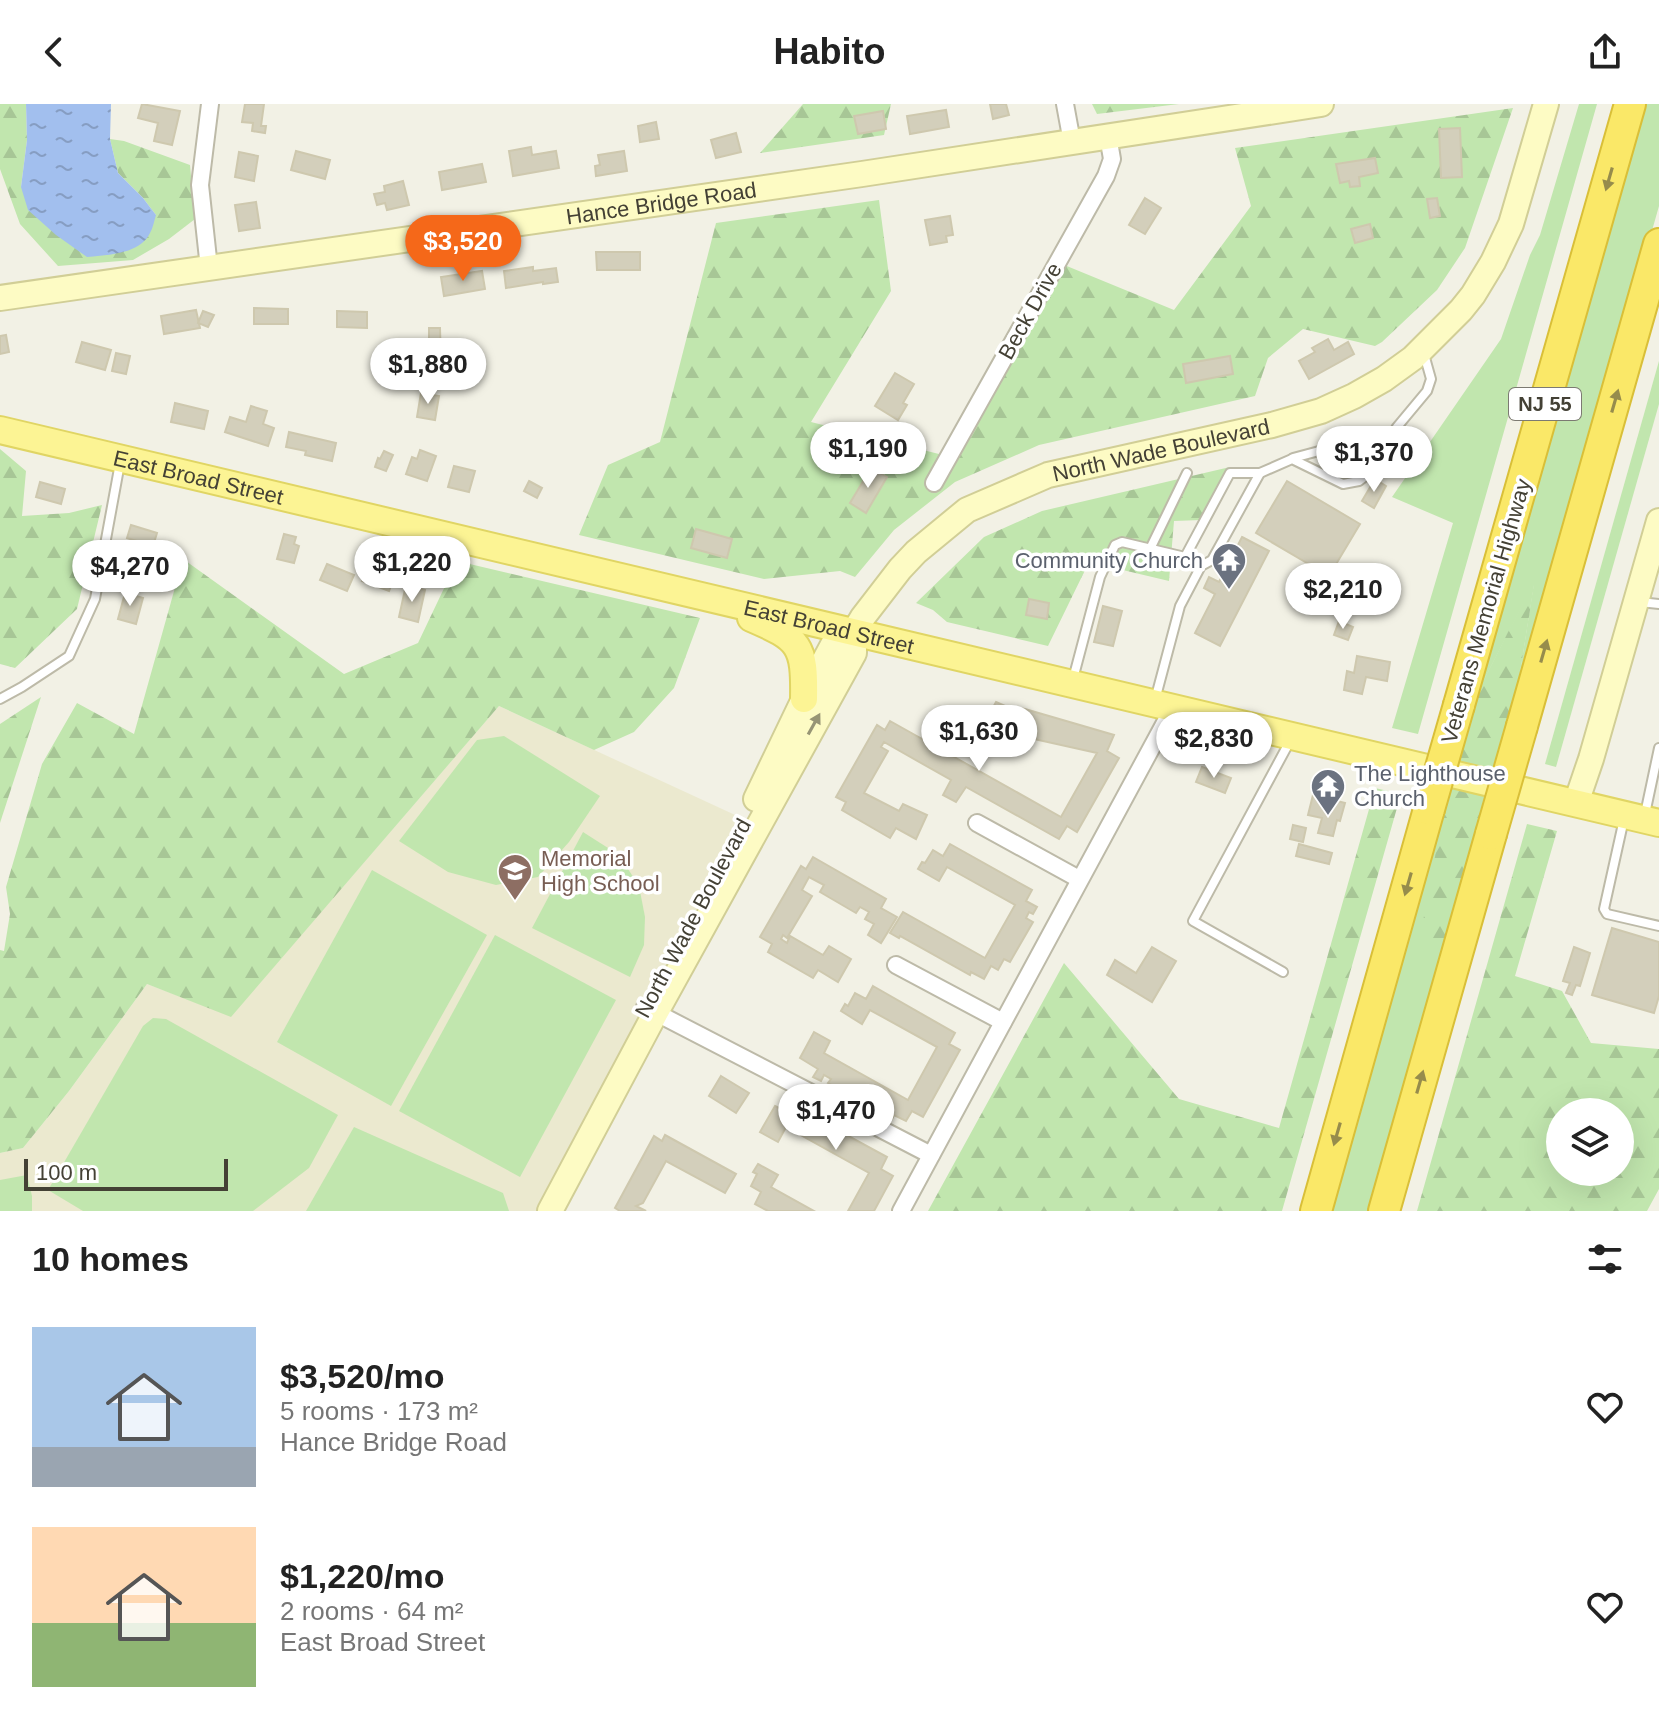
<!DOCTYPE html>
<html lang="en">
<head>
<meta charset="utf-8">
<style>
  body { margin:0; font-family:Arial,sans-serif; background:#f2f2f2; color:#222; height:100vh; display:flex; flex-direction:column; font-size:30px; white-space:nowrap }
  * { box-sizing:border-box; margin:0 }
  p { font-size:26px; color:#767676 }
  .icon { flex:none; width:44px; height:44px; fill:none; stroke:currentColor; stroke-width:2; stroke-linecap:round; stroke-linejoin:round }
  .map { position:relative; height:1107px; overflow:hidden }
  .side { display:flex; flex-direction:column; background:#fff; flex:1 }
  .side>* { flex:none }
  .controls { position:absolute; left:1546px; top:994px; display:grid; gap:16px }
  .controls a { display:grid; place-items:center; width:88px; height:88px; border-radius:50%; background:#fff; box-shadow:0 8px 32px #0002; font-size:40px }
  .scale { position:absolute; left:24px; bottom:20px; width:204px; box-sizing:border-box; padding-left:8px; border:4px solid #444135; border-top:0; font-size:22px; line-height:28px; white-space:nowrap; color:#444135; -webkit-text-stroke:6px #fff; paint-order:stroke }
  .price { position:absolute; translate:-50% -68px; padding:0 18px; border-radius:28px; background:#fff; color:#222; font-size:26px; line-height:52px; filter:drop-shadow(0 2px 4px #0008) }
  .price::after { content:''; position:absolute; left:50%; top:48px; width:24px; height:18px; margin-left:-12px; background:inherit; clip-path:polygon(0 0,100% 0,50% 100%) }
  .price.active { background:#f56819; color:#fff }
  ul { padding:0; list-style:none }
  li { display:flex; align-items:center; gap:24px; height:200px; padding:0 32px }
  li span { display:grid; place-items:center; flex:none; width:224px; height:160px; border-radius:0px; color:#555 }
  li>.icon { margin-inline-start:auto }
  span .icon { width:96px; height:96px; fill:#fffc; stroke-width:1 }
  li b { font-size:34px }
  h2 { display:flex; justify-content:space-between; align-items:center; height:96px; padding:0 32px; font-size:34px }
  header { display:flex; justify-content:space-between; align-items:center; height:104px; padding:0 32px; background:#fff; font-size:36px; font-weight:700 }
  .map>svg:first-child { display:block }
</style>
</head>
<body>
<header><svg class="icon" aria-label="back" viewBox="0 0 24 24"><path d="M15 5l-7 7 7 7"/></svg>Habito<svg class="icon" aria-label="share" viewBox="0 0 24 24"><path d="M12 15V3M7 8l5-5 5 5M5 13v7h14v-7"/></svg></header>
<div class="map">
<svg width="1659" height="1107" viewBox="0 0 1659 1107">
  <defs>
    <pattern id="forest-firs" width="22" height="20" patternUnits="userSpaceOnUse" patternTransform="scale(2)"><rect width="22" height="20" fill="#c1e6ae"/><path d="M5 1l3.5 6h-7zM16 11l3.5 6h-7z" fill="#a7c696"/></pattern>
    <pattern id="water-ripples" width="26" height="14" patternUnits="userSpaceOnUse" patternTransform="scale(2)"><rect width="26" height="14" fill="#a2bfee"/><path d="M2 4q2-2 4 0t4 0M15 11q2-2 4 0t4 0" fill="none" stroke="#869dc2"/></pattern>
  </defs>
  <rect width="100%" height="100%" fill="#f2f1e5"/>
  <!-- education -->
  <path fill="#ebe9cf" d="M499,602L746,716L536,1107H0V1049L23,1044L69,987L147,880L231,912Z"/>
  <!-- green -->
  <g fill="#c1e6ae">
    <path d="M1579,0H1597L1418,630L1392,624L1453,419L1392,393L1501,235L1530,151L1540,131Z"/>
    <path d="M1641,0H1659V102L1512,619L1534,479L1470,603Z"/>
    <path d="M1659,257V300L1556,663L1545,660Z"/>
    <path d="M504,632L600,692L569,738L538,773L496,781L448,768L399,737L477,636Z"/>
    <path d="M1444,704L1442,847L1377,1107H1324Z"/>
    <path d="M583,728L619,751L639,782L645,813L644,841L630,873L532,824Z"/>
    <path d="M372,766L487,831L391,1002L277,938Z"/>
    <path d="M495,831L616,896L520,1073L399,1007Z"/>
    <path d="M153,914L166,915L338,1011L309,1064L253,1107H83L48,1086L143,922Z"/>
    <path d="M354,1023L503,1089L509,1107H306Z"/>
    <path d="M27,1071L32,1092V1107H0V1076Z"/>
  </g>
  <!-- forest -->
  <g fill="url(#forest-firs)" fill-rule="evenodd">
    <path d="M0,0H26L27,36L21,83L156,111L143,94L118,69L110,35L124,37L190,61L195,115L169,135L133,156L58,162L20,120L0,65Z"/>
    <path d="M803,0H891L884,31L760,49Z"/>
    <path d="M1092,0H1179L1097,10Z"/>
    <path d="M1513,4L1465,144L1437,186L1382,238L1375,242L1303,225L1268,254L1255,292L1039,341L955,378L894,426L855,473L840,467L764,475L579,431L608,361L660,338L716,119L879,96L891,187L811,318L951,353L1057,158L1174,206L1251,102L1235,44Z"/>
    <path d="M0,345L26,367L22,412L69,409L102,401L77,505L15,564L0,560Z"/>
    <path d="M1230,363L1201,416L1174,417L1169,477L1089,458L1048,542L947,518L933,506L916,499L984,433L1042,407Z"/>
    <path d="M183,455L344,570L418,539L457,457L700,514L674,584L634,628L594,646L499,602L231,913L147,880L69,987L23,1044L0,1049V846L4,847L10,810L6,783L42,660L77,599L134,630Z"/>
    <path d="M1535,475L1512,619L1499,668L1455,660L1470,603Z"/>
    <path d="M41,593L0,719V620Z"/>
    <path d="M1448,683L1491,692L1443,847L1421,828Z"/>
    <path d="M1375,684L1401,690L1282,1107H928L1064,859L1179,995L1279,1024Z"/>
    <path d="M1527,720L1557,727L1515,872L1562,887L1591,939L1659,945V1085L1647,1107H1417ZM1560,1008H1620V1068H1560Z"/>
  </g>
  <!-- water -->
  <path fill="url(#water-ripples)" d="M26,0H111L110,35L118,69L143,94L156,111C154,117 153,124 150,129C140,150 108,151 87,153L56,131L28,106L21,83L27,36Z"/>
  <!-- building -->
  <g fill="#d3cfbb" stroke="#cec8ae" stroke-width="2">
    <path d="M142,0L180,7L172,41L154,37L158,19L138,14Z"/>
    <path d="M245,0H264L261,22H266L265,29L252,27L253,19L242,18Z"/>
    <path d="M990,0H1006L1009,11L993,15Z"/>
    <path d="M946,6L949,23L910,30L907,12Z"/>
    <path d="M883,7L886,25L858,30L854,12Z"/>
    <path d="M656,18L659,35L640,38L638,22Z"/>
    <path d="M1460,24L1462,73L1441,74L1439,25Z"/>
    <path d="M736,29L741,48L716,54L711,36Z"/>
    <path d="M531,43L532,51L556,47L559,64L513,72L509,47Z"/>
    <path d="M296,47L330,56L325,75L291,66Z"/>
    <path d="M624,47L627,67L596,72L595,62L600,61L598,51Z"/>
    <path d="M239,48L258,52L254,77L235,73Z"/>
    <path d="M1375,54L1378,69L1359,73L1360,82L1350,83L1349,77L1340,79L1336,60Z"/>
    <path d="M482,60L486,78L442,86L439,68Z"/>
    <path d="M403,77L409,101L387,106L385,99L377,101L374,90L385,88L384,82Z"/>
    <path d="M1145,94L1161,104L1145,130L1129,121Z"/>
    <path d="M1437,94L1440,112L1430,114L1427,95Z"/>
    <path d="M256,98L260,124L239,127L235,101Z"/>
    <path d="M950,112L953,131L946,132L947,138L930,141L925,116Z"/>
    <path d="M1370,120L1373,134L1355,139L1351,125Z"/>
    <path d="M596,148H640V166H597Z"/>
    <path d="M533,163V167L556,164L558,178L543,180V178L506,184L504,167Z"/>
    <path d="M482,167L485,185L444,192L441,173Z"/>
    <path d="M254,204L288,205V220H254Z"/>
    <path d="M196,206L200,224L164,230L161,212Z"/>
    <path d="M203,207L214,211L208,223L198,219Z"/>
    <path d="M337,207L367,208V224L337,223Z"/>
    <path d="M429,224H440L441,260H429Z"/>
    <path d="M6,231L9,248L0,250V232Z"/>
    <path d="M1328,235L1334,246L1348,238L1354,250L1309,275L1299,257L1315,248L1312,244Z"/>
    <path d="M82,238L111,246L105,266L76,258Z"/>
    <path d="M116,249L130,252L126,270L112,267Z"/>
    <path d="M1230,252L1233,270L1186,279L1183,260Z"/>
    <path d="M895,269L914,280L903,299L907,301L898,316L875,302Z"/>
    <path d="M421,289L439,292L435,316L417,313Z"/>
    <path d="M175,299L208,307L204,325L171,318Z"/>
    <path d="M251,302L267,307L263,320L274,324L268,342L225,328L230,313L246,318Z"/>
    <path d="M289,328L336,339L332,357L305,351L306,347L286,343Z"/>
    <path d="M420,346L436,352L427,377L406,370L412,353L417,355Z"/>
    <path d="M384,347L393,351L386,367L375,363L378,354L380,355Z"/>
    <path d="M454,362L475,367L469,388L448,383Z"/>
    <path d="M871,364L887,373L866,409L850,399Z"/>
    <path d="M1375,375L1386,382L1374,404L1362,397Z"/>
    <path d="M529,377L542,384L537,394L524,387Z"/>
    <path d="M1287,377L1360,420L1329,472L1256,429Z"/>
    <path d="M40,378L65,385L61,400L36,393Z"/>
    <path d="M131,421L157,429L153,442L127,434Z"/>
    <path d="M696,425L732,435L727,454L691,444Z"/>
    <path d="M284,430L296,433L294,440L299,442L294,459L277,455Z"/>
    <path d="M1242,433L1269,447L1220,542L1195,529L1215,490L1204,484L1209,473L1219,478Z"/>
    <path d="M327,460L354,471L347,487L320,476Z"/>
    <path d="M367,462L395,472L389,487L362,477Z"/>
    <path d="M406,481L425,486L418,518L399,513Z"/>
    <path d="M125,489L143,494L136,520L118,515Z"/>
    <path d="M1029,495L1049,499L1047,515L1026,511Z"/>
    <path d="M1103,502L1122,507L1113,542L1094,538Z"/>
    <path d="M1339,517L1353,523L1348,536L1334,531Z"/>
    <path d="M1357,552L1390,558L1387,577L1366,573L1362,590L1344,586L1347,567L1354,569Z"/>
    <path d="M996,598L1005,602L1025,605L1114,631L1107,647L1119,654L1077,728L1067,722L1059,735L966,683L956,698L943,691L951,676L884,638L881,643L888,647L864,689L899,707L903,700L927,711L916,735L896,724L890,734L842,706L846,698L836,693L877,621L885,626L890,617L1061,713L1097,649L1007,629L984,620Z"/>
    <path d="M1202,663L1231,674L1225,689L1196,678Z"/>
    <path d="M1313,691L1345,699L1340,717L1337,716L1333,732L1318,729L1322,714L1308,711Z"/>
    <path d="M1293,721L1306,724L1303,738L1290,735Z"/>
    <path d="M950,740L1032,786L1026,797L1037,803L1033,810L1029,808L1026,814L1033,818L1010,858L1004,855L998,866L991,862L984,875L971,868L970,871L900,832L899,834L890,829L903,808L985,854L1015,801L947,763L939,777L918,765L922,758L925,759L933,746L943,752Z"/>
    <path d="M1299,740L1332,749L1329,760L1296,752Z"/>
    <path d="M813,753L886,795L881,804L897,813L881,839L868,831L874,820L865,815L869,808L860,803L856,809L820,788L824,781L809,773L802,786L812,792L787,834L783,831L781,835L787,839L790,832L823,851L829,842L851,855L838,878L818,866L813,874L768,848L772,840L760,833L801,762L806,765Z"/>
    <path d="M1612,824L1659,838V892L1654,909L1592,891Z"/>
    <path d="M1152,843L1176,857L1152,898L1107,871L1115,856L1136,869Z"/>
    <path d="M1574,843L1590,849L1580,882L1576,881L1572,891L1566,889L1570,879L1563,877Z"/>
    <path d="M873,882L955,929L949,940L960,946L923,1013L912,1007L906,1017L894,1011L892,1015L828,979L831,975L824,971L821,977L813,973L818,965L800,954L814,928L830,937L824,949L908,996L937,943L870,906L862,920L841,907L845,900L848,902L855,889L866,895Z"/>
    <path d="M721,972L749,989L736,1009L709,992Z"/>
    <path d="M775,1002L792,1011L797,1002L806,1007L803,1012L808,1015L810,1011L887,1053L881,1065L893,1072L874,1107H848L869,1069L786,1023L778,1038L760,1028Z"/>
    <path d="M665,1031L736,1070L725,1089L666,1057L643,1099L636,1102L646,1107H620L615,1104L654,1032L662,1037Z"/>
    <path d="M758,1060L778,1071L771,1083L814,1107H768L755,1100L761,1088L751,1082L757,1070L753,1068Z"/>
  </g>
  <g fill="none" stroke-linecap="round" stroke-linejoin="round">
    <!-- lane casing -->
    <g stroke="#bdbaa8" stroke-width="12">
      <g id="lane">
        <path d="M1293,354L1334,343L1374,360"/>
        <path d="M1150,445L1187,369"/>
        <path d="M1640,498L1659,500"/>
        <path d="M1073,575L1100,473L1115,441L1122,438L1185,453L1230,369H1260"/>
        <path d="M0,595L22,583L69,552L95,495L120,359"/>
        <path d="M1155,596L1180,502L1201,462L1212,456L1260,369L1292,355L1343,380L1359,377L1368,370L1397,323L1427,287L1431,275L1424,250"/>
        <path d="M1645,710L1659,644"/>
        <path d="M1624,715L1604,805L1607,810L1659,822"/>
        <path d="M1283,868L1193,817L1290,637"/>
      </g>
    </g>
    <!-- street casing -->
    <g stroke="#bdbaa8" stroke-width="20">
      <g id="street">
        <path d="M1065,0L1072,38"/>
        <path d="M209,164L200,81L210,0"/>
        <path d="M934,379L1106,72L1112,55L1108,32"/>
        <path d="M977,719L1079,775"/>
        <path d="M896,861L1003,918"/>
        <path d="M645,903L931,1051"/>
        <path d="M901,1107L1173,604"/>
      </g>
    </g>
    <!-- secondary casing -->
    <g stroke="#d1ce96" stroke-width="28">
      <g id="secondary">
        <path id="s1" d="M0,194L862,70L1321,0"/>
        <path d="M756,695L804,595L835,537L854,528"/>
        <path d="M1576,699L1591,655L1659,417"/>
        <path id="s2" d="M550,1107L656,908L854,549V528L863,513L900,465L916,448L967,406L1048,371L1272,321L1321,307L1354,292L1384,275L1413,254L1461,206L1473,191L1493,158L1511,120L1546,0"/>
      </g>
    </g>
    <!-- primary casing -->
    <g stroke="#e0d564" stroke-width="30">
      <g id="primary">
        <path id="s3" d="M0,326L1659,719"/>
        <path d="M751,514C800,535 805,541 804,595"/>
      </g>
    </g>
    <!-- highway casing -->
    <g stroke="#d9bf38" stroke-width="34">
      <g id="highway">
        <path d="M1459,601L1630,0"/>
        <path d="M1522,622L1659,140"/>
        <path d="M1316,1107L1429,705"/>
        <path d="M1384,1107L1491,730"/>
      </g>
    </g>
    <!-- lane -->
    <use href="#lane" stroke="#fff" stroke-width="8"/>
    <!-- street -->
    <use href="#street" stroke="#fff" stroke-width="16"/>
    <!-- secondary -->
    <use href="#secondary" stroke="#fdfbc4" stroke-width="24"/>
    <!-- primary -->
    <use href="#primary" stroke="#fcf494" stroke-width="26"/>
    <!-- highway -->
    <use href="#highway" stroke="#fae868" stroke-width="30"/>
    <!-- highway-bridge casing -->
    <g stroke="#d9bf38" stroke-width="34" stroke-linecap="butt">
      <g id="highway-bridge">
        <path d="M1429,705L1459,601"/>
        <path d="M1491,730L1522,622"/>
      </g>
    </g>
    <!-- highway-bridge -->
    <use href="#highway-bridge" stroke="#fae868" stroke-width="30"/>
  </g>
  <!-- one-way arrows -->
  <defs><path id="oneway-solid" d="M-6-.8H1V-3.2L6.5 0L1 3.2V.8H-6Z" transform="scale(2)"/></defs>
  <g fill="#968c4c">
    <use href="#oneway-solid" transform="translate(1609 75) rotate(106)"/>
    <use href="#oneway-solid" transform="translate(1615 297) rotate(-74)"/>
    <use href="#oneway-solid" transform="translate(1544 547) rotate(-74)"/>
    <use href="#oneway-solid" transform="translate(1408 780) rotate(106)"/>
    <use href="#oneway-solid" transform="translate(1420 978) rotate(-74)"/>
    <use href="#oneway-solid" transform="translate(1337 1030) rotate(106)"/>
  </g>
  <use fill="#979575" href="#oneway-solid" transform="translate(814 620) rotate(-61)"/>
  <!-- icons -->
  <defs>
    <g id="temple-pin" transform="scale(1.8)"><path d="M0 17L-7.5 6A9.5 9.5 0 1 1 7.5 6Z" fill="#6b7280" stroke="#fff"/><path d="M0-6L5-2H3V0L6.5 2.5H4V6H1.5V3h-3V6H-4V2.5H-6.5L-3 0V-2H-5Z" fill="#fff"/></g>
    <g id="school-pin" transform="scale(1.8)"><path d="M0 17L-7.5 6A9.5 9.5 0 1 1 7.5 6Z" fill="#8d6e63" stroke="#fff"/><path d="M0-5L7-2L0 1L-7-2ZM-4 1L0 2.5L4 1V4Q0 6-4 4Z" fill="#fff"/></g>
  </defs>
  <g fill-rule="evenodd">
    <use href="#temple-pin" x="1229" y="456"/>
    <use href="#temple-pin" x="1328" y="682"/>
    <use href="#school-pin" x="515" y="767"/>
  </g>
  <g text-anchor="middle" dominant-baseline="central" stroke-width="7" stroke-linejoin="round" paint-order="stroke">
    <!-- shield labels -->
    <rect fill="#fff" stroke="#7c7a72" stroke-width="2" x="1509" y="284" width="72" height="32" rx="6"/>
    <g font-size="20" font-weight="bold" fill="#444135">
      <text x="1545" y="300">NJ 55</text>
    </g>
    <!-- street labels -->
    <g font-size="22" fill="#444135" stroke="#fff">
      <text stroke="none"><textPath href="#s1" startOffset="668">Hance Bridge Road</textPath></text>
      <text transform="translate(1030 207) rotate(-61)">Beck Drive</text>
      <text stroke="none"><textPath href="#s2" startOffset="1028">North Wade Boulevard</textPath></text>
      <text stroke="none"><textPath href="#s3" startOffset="204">East Broad Street</textPath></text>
      <text transform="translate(1486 507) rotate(-74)">Veterans Memorial Highway</text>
      <text stroke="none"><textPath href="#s3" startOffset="852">East Broad Street</textPath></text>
      <text transform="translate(693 814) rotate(-62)">North Wade Boulevard</text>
    </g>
    <!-- worship labels -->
    <g font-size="22" fill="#5b616d" stroke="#fff" text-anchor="end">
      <text x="1203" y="456">Community Church</text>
      <text x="1354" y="669" text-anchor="start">The Lighthouse<tspan x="1354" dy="25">Church</tspan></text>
    </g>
    <!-- education labels -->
    <g font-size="22" fill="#785e54" stroke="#fff" text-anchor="start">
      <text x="541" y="754">Memorial<tspan x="541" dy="25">High School</tspan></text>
    </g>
  </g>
</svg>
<div class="controls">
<a><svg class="icon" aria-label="layers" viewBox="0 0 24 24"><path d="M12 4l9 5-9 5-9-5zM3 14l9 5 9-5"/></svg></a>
</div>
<div class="scale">100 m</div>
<b class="price active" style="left:463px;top:179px">$3,520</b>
<b class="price" style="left:428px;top:302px">$1,880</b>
<b class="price" style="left:868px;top:386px">$1,190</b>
<b class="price" style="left:1374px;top:390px">$1,370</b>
<b class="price" style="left:412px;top:500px">$1,220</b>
<b class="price" style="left:130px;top:504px">$4,270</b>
<b class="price" style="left:1343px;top:527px">$2,210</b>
<b class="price" style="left:979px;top:669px">$1,630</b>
<b class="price" style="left:1214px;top:676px">$2,830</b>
<b class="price" style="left:836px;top:1048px">$1,470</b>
</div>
<section class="side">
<h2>10 homes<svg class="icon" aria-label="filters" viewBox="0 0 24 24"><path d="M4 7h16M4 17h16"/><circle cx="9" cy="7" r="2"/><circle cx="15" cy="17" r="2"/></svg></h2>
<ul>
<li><span style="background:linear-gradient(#a9c7e8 75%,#9aa5b1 0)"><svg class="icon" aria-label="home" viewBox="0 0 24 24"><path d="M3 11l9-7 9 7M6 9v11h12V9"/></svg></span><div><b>$3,520/mo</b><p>5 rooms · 173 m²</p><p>Hance Bridge Road</p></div><svg class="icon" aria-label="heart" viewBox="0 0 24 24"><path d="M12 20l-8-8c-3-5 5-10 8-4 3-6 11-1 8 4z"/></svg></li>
<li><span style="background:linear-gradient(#ffd9b3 60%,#8fb573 0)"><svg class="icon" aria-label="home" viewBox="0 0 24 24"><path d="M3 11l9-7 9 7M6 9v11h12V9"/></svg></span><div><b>$1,220/mo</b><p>2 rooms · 64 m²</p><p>East Broad Street</p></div><svg class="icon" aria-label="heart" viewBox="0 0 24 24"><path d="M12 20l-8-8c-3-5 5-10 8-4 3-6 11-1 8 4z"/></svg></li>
</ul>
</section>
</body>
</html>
